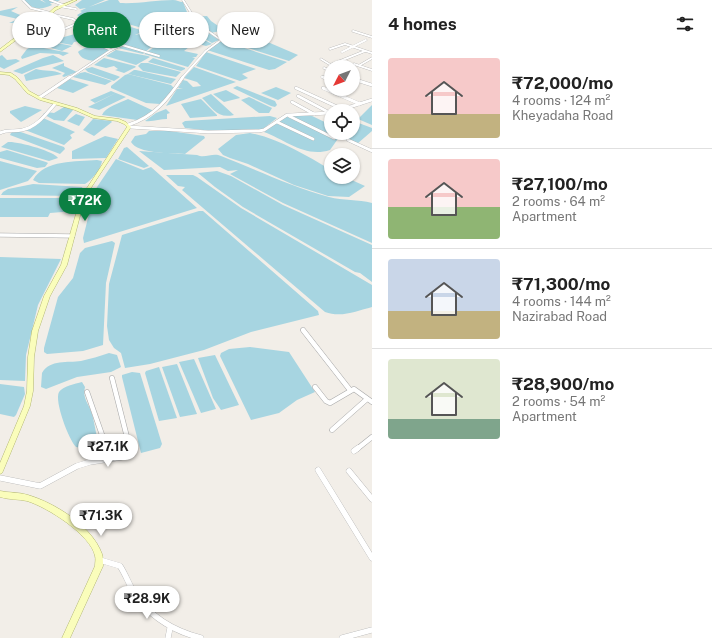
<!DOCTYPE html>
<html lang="en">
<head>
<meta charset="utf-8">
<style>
  body { margin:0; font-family:"Public Sans",sans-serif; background:#f6f6f6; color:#222; height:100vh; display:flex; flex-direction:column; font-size:15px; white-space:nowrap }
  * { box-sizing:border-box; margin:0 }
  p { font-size:13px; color:#767676 }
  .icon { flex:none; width:22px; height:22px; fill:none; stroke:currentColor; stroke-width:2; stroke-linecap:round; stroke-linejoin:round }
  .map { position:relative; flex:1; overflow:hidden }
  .sheet { display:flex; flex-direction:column; background:#fff; width:340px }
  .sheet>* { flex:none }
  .guide { position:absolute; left:12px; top:12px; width:300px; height:36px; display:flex; gap:8px }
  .needle { width:26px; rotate:228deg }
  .fabs { position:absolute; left:324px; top:60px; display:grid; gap:8px }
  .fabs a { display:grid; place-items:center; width:36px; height:36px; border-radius:50%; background:#fff; box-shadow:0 1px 3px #0004; font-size:20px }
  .price { position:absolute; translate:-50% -34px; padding:0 9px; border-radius:14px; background:#fff; color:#222; font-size:13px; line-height:26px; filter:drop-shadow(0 1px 2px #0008) }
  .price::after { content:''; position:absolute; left:50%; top:24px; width:12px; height:9px; margin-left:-6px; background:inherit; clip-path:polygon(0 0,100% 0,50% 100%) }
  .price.selected { background:#0b8043; color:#fff }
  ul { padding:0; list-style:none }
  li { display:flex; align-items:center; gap:12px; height:100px; padding:0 16px }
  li+li { border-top:1px solid #e0e0e0 }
  li span { display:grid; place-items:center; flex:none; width:112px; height:80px; border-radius:4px; color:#555 }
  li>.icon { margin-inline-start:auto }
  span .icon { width:48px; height:48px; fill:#fffc; stroke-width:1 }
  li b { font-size:17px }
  h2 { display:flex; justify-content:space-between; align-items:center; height:48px; padding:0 16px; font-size:17px }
  .chip { padding:0 14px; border-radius:18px; background:#fff; box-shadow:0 1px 3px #0004; font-size:14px; line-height:36px }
  .chip.selected { background:#0b8043; color:#fff }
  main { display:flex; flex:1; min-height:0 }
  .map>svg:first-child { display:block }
</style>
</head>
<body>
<main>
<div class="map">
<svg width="372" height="638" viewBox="0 0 372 638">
  <rect width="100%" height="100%" fill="#f2eee8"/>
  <!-- water -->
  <g fill="#a7d5e1">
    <path d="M22,0H40L46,3L42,0H60L55,3H50L52,5C39,11 33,9 22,0Z"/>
    <path d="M82,0H105L89,7L109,0H118L120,3C138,4 156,0 173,0C177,0 179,2 183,2L187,12L186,16L195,25L184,29L212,44L206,46L89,13L91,19L82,20L77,15L82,12L80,11L86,8L80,9L75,5Z"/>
    <path d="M18,7L11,11L27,18L20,19L17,23H9L18,19L0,15V11Z"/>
    <path d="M93,16L113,22L100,26L128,33L112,44L101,40L110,44L93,42L83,36L84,30L95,26L90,25Z"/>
    <path d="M207,16L211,21L205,22L211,21L224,30L211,33L198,23L202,22H197L194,17Z"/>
    <path d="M121,24L144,31L135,35H136L147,31L153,33L143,37L157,42L143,54L118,48L115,43L131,34L130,31L119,29L121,28L111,27Z"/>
    <path d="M198,26L219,40L212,43L186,29Z"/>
    <path d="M75,34L80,35L87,40L74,42L72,45L49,41Z"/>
    <path d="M248,37L263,40L298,55L289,61L232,43Z"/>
    <path d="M172,39L193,44L184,51L198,54L196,57H192L195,58L188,67L144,54L160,43L183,49L165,43Z"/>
    <path d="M48,41L72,46L62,51L37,44Z"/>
    <path d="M223,41L287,62L275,69L269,70L207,50L219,42Z"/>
    <path d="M94,43L109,50L94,61C87,60 81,59 78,52L79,51Z"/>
    <path d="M33,46L65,52L69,53L63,56L59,54L40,53L22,59L21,57L27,49Z"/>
    <path d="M116,50L148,56L150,57L136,65L106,56Z"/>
    <path d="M206,52L256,69L242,74L248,78L240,81L196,66Z"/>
    <path d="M2,55L7,60L16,59L20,61L4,69L0,67V56Z"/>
    <path d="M53,55L64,61L36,68L22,74L13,71L43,58Z"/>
    <path d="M104,58L135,66L136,67L124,73L115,70L118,69L114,66L106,68L94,65Z"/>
    <path d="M153,58L185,68V69L181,71L148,62Z"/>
    <path d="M64,63V66L77,72L64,77L62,76L65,73L52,68Z"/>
    <path d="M141,63H148L181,72L176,77L143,71L138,66Z"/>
    <path d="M92,67L118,76L120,77L114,81L88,72L85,69Z"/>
    <path d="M194,67L236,82L166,106L177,89L183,88H178L183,80L187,81L193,87L201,86L197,82L184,78Z"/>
    <path d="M36,69C45,72 53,69 62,74L26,81L24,75Z"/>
    <path d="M134,70H136L176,79L171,84L128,74Z"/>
    <path d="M85,72L112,81L105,85L73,77L80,73Z"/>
    <path d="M128,74L171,85L174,88L160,104L146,103L111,88V86L125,75Z"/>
    <path d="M70,79L89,85L73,93L57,88Z"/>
    <path d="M237,86L275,101L277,105L275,107L271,106L233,88Z"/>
    <path d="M276,87L291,93L278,100L261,93Z"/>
    <path d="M226,90L239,97L240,98L224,102L213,94Z"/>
    <path d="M111,91L126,97L99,110L88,107L116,93L95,103L90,100Z"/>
    <path d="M211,94L234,115C217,119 213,108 202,98Z"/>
    <path d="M249,97L272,108L269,113H259L241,100Z"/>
    <path d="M128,99L154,111L137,120L102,115C105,107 120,103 128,99Z"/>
    <path d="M201,99L217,115V116L190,118L181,104Z"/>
    <path d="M372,105V125L358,119Z"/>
    <path d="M25,106L42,110L21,122L10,113V111Z"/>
    <path d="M64,107L73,110L64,121L54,120L43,114L47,112L54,113Z"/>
    <path d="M166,109L170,113L167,114V119C160,119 153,122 145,121L156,113Z"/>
    <path d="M76,114L85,117L79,126L67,121Z"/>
    <path d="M310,115L331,125V133H342L330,150C305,158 286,140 264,132L287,116Z"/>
    <path d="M270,116L277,118L263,129L212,131L185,128L182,123L185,121Z"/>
    <path d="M43,118L75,132L70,135L72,138L64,145L25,130L39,123Z"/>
    <path d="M93,119L111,121L112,122L94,136L83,130Z"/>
    <path d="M356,122L372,128V131L357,144L344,139L348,133H353V126Z"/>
    <path d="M15,130L64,147L65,149L60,154L10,135L11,133Z"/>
    <path d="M149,131H170L204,136L205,138L185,154C171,153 138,154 131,142L135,136L146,134Z"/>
    <path d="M250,133C280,139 305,155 331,170V177H345L365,186L349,197L328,196L294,185L248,164L230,158L223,155L218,149L236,135Z"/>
    <path d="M105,136L118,139L106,158L72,159V151Z"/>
    <path d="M8,142C17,141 54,151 58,158L49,161L1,147Z"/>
    <path d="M127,147L149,166L144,168L118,159L124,148Z"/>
    <path d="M7,150L46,162L48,163L45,167L37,168L0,158V152Z"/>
    <path d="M139,151L197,155C205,159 213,152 221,156C257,170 292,187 329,197C343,201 358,199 372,203V243L283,203L230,174L238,170L228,171L220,167L164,170Z"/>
    <path d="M116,159L143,170L151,167L197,208L84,243L83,238L95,190Z"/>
    <path d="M97,160L102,161C101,169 92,180 85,184L39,183L33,180C45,159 76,162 97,160Z"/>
    <path d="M0,161L37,171L28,181L0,190Z"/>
    <path d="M217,171L231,176L283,205L372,245V282L360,273L355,272L243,207L215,187L198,173Z"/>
    <path d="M166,175H193L197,177L241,208L372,285V307C357,311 341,318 325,312L182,190L185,187L178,186Z"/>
    <path d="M33,184L82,187L83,189L80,195L77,196L1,195L3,192L8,189Z"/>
    <path d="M0,198H61L63,200H77L75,211L50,213L48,217H0Z"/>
    <path d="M199,211H203L318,311L319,315L251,332L204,350L150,364L125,368L121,353L114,348L109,340L107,326L109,284L122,235Z"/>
    <path d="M112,241L115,243L106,283L103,345L83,351L47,354L44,352V348L58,297L73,278L80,253L85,248Z"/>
    <path d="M0,257L61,259L38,305L26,355L25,381L0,380Z"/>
    <path d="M250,347L289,352L315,392L297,400L279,413L251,420L220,356L221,353L229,349Z"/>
    <path d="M109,353L117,355L121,367L111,372L77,377L46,389L41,387L42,373C50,359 68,363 81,361C90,359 100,356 109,353Z"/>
    <path d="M215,355L239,405L221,410L213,398L198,358Z"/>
    <path d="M194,359L216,409L201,413L179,362Z"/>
    <path d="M177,364L197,414L180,417L162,367Z"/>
    <path d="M159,367L177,418L159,421L145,373L146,371Z"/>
    <path d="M132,372L140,373L162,444L160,448L141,453L122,377V375Z"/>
    <path d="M82,382L85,387C82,398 89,404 92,414C95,425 96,436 100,446L98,451L76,447C69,440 54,401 59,392C63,386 75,384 82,382Z"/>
    <path d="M0,384L24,387L25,394L16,415L14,417L0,414Z"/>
  </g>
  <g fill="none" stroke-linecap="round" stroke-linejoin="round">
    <!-- minor-far4 casing -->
    <g stroke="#a8a8a8" stroke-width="2.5">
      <g id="minor-far4">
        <path d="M23,0L31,8L51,13"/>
        <path d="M50,0L63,5"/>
        <path d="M59,6L76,9"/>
        <path d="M353,31L372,37"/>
        <path d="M23,33C44,37 59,32 78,23L73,19L50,14"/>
        <path d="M330,49L345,44L372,53"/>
        <path d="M111,50L122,45L159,56"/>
        <path d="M342,52L366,40"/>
        <path d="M321,59L334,67"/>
        <path d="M354,64L372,70"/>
        <path d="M330,65L365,51"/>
        <path d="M360,65L372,58"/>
        <path d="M337,67L348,62"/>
        <path d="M324,68L331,71"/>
        <path d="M322,77L325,78"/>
        <path d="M69,78L111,50L84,38"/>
        <path d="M182,78L206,51L221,40L198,24L183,0"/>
      </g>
    </g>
    <!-- minor-far3 casing -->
    <g stroke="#a8a8a8" stroke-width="3.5">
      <g id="minor-far3">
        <path d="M323,77L331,81"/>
        <path d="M353,79L372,85"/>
        <path d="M296,88L342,109"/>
        <path d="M323,88L360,104"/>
        <path d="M298,96L330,113"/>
        <path d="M39,98L70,77"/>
        <path d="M292,102L314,114"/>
        <path d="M337,111L372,100"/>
        <path d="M289,116L334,138"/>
        <path d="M277,122L313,139"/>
        <path d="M128,125C154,117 168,99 183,77"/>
        <path d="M129,127L208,132L259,131L264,130L287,115L331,113"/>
        <path d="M0,133C8,129 14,132 22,130C37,127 46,114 55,104"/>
        <path d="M348,140L372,151"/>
      </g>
    </g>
    <!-- minor-far2 casing -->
    <g stroke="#a8a8a8" stroke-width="4.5">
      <path id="minor-far2" d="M0,235L73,236"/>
    </g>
    <!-- minor-far1 casing -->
    <g stroke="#a8a8a8" stroke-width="5.5">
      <g id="minor-far1">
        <path d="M303,330L350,390"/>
        <path d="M112,378L130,449"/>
        <path d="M315,387L326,401L330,403L354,389L372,402"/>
        <path d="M87,392L107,449"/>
        <path d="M332,430L367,399"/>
        <path d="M357,449L372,437"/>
      </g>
    </g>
    <!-- minor casing -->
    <g stroke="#a8a8a8" stroke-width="6">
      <g id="minor">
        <path d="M106,448L110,459"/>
        <path d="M354,451L358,448"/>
        <path d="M318,470L372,558"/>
        <path d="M349,471L372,499"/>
        <path d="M0,478L40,486L77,466L90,462L129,456L131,452L130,448"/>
        <path d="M100,560L120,566C126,575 129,585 135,594C151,618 174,631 201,638"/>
        <path d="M168,638L170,628"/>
        <path d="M342,638L372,630"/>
      </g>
    </g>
    <!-- secondary casing -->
    <g stroke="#748100" stroke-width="0.5">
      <g id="secondary">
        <path d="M74,0H77L56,10L40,25L23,35L0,52V49L21,33L38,23L54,8Z"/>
        <path d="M0,72L11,73L17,77L29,91L42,98L77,108L95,116L119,119L126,122L131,127L85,197L67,265L50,296L38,331L34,357L33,391L30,406L3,471L2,473L0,474V463L24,406L27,391L28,357L32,331L44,296L61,265L81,197L127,127L124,124L117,121L93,118L75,110L40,100L27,93L15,79L9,75L0,74Z"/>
        <path d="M0,491C9,493 19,492 28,495C55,503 92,526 102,554C103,557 103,562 103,566L70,638H62L95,566C95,563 96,559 95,556C91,535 47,507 27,501C19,499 9,500 0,497Z"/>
      </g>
    </g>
    <!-- minor-far4 -->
    <use href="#minor-far4" stroke="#fff" stroke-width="2"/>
    <!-- minor-far3 -->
    <use href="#minor-far3" stroke="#fff" stroke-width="3"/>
    <!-- minor-far2 -->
    <use href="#minor-far2" stroke="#fff" stroke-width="3.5"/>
    <!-- minor-far1 -->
    <use href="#minor-far1" stroke="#fff" stroke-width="4.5"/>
    <!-- minor -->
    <use href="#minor" stroke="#fff" stroke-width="5.5"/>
    <!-- secondary -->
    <use href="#secondary" fill="#fafdbb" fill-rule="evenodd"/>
  </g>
</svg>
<div class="fabs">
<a><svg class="needle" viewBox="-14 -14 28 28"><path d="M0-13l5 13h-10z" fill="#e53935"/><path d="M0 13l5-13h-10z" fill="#767676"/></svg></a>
<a><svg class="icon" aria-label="locate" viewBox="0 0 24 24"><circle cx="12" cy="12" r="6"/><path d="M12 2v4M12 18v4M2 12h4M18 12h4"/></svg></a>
<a><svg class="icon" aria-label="layers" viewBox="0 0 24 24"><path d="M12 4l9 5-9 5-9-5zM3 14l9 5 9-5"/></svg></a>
</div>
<b class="price selected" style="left:85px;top:222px">₹72K</b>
<b class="price" style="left:108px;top:468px">₹27.1K</b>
<b class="price" style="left:101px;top:537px">₹71.3K</b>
<b class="price" style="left:147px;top:620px">₹28.9K</b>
<div class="guide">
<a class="chip">Buy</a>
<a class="chip selected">Rent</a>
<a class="chip">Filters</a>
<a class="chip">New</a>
</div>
</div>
<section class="sheet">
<h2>4 homes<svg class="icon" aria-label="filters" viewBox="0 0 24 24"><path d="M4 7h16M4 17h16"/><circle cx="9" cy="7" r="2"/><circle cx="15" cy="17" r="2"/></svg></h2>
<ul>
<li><span style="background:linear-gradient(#f6c9c9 70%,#c2b280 0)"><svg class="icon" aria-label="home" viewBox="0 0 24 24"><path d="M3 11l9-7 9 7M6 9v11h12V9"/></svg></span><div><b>₹72,000/mo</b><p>4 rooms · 124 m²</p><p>Kheyadaha Road</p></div></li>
<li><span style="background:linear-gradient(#f6c9c9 60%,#8fb573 0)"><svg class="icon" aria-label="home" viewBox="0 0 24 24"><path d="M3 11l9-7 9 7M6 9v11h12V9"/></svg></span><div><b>₹27,100/mo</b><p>2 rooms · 64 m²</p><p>Apartment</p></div></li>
<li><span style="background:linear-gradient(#c9d6e8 65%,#c2b280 0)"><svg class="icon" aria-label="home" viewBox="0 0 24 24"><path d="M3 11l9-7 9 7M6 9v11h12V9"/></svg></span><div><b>₹71,300/mo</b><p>4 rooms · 144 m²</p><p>Nazirabad Road</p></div></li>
<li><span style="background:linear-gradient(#dfe7d0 75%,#7fa58c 0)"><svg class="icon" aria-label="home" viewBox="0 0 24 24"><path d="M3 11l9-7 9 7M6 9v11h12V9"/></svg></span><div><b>₹28,900/mo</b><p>2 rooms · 54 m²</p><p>Apartment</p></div></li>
</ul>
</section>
</main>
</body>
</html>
